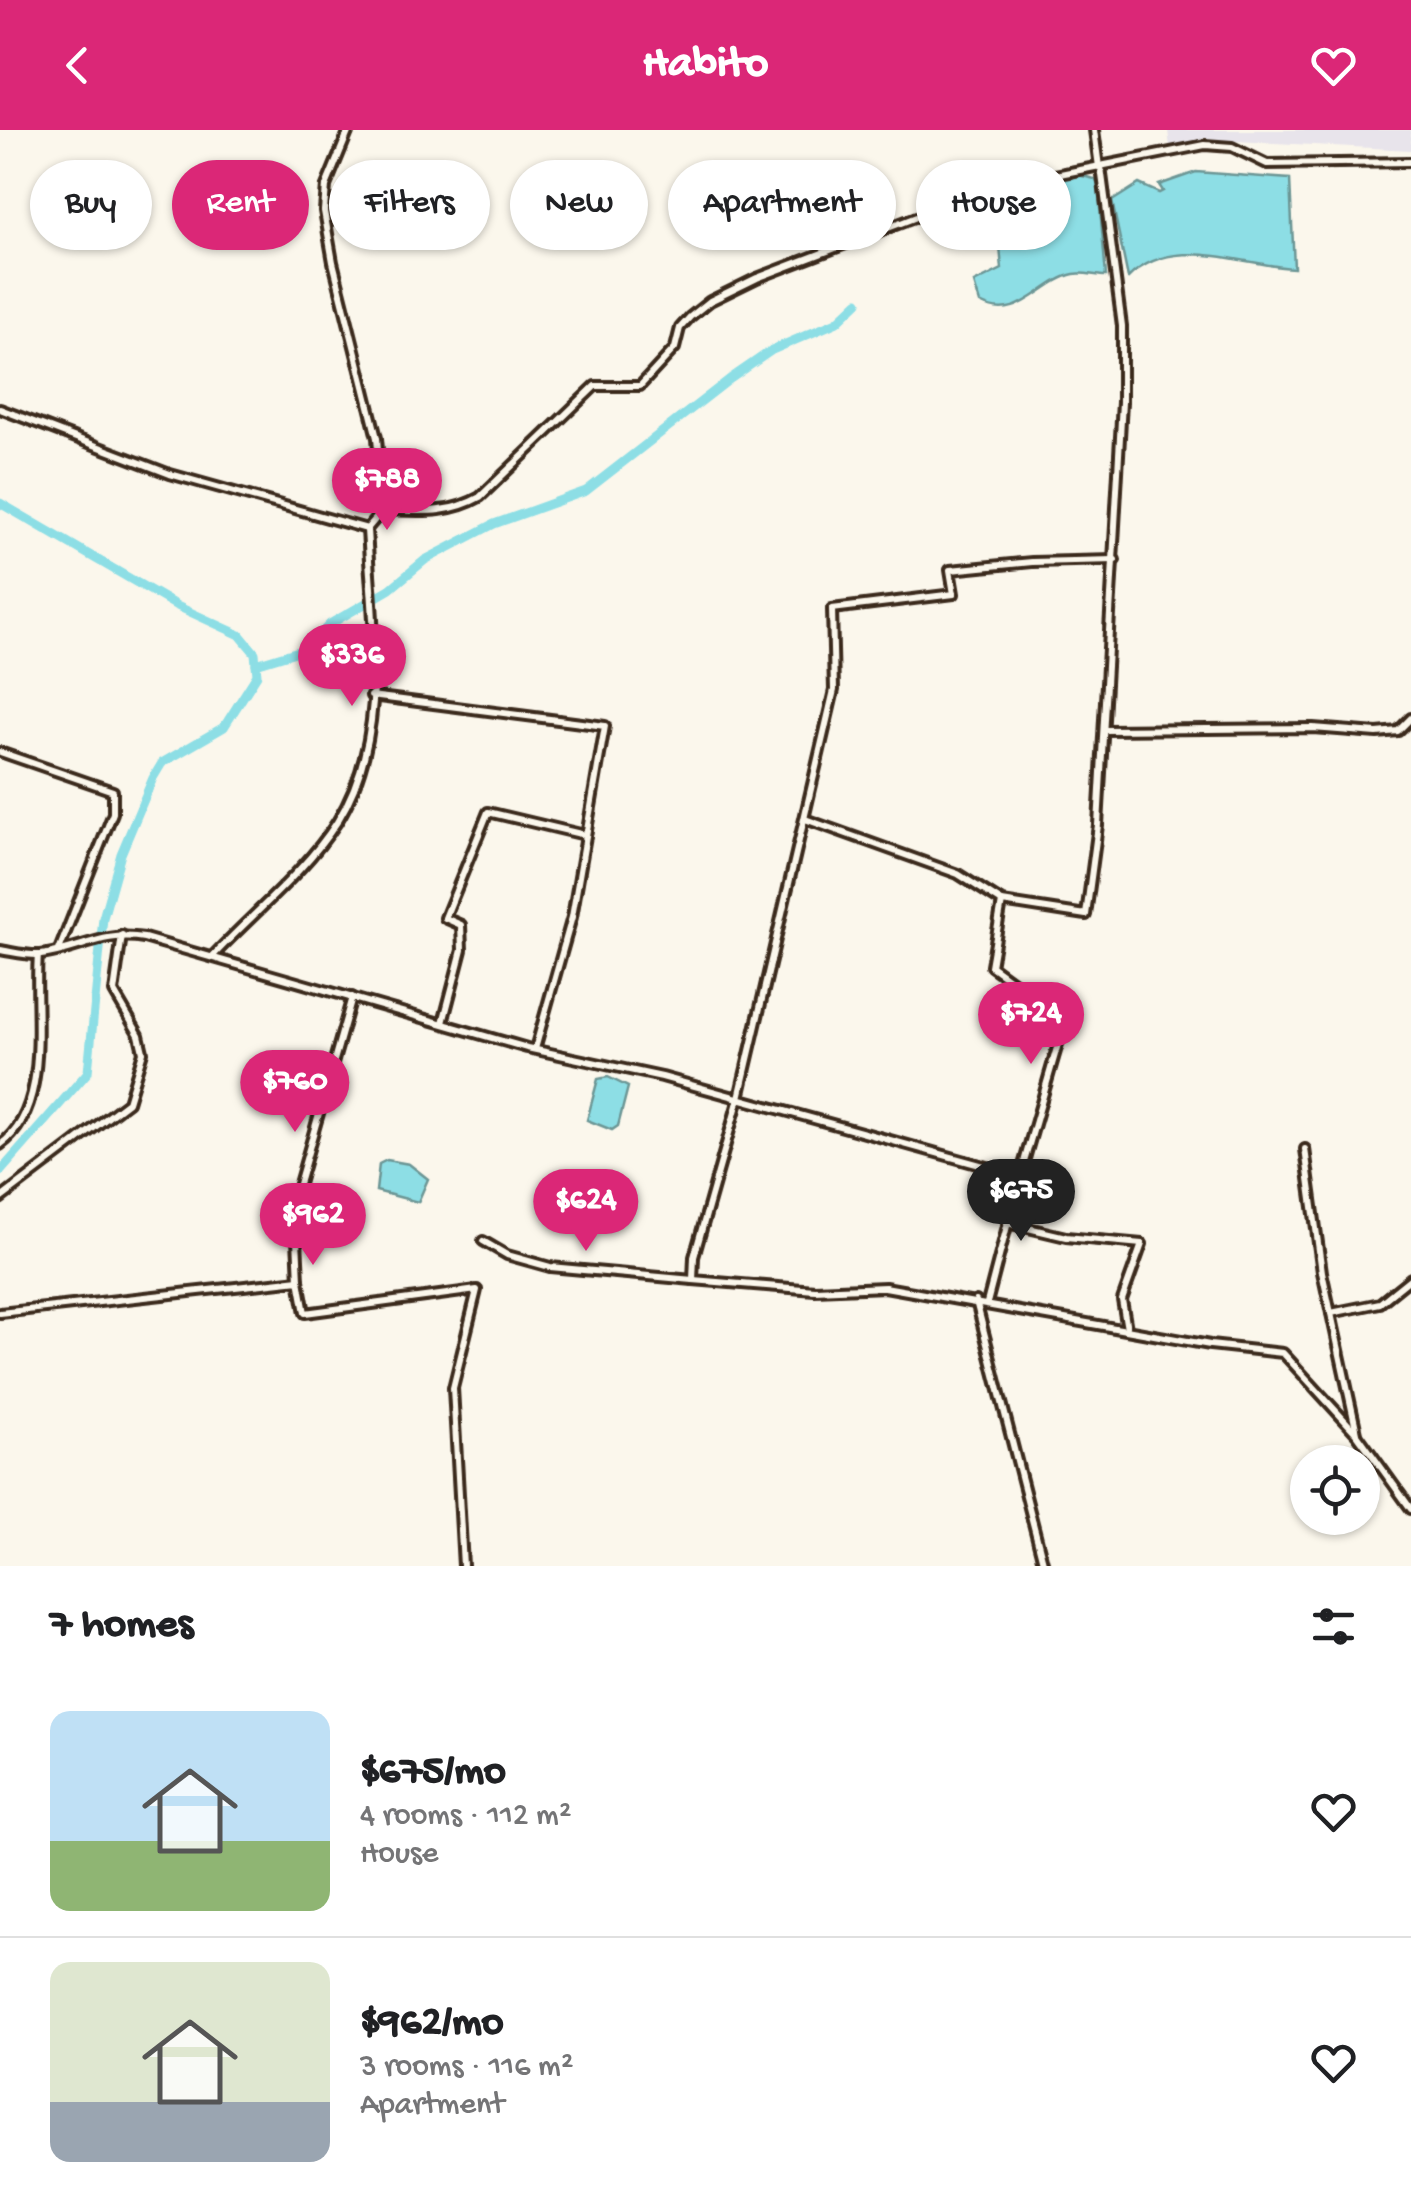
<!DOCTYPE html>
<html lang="en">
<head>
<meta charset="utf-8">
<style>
  body { margin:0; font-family:"Gochi Hand",sans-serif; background:#f6f6f6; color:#202124; height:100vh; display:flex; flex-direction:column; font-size:38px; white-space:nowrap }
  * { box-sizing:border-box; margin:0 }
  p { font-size:32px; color:#757577 }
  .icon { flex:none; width:55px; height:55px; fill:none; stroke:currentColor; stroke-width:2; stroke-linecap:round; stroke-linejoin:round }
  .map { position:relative; height:1436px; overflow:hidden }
  .side { display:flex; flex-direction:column; background:#fff; flex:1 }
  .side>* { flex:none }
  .banner { position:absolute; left:30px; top:30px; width:1352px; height:90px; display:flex; gap:20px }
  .tools { position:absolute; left:1290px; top:1315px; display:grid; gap:20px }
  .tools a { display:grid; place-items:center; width:90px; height:90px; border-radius:50%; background:#fff; box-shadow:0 2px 8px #0004; font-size:50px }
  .price { position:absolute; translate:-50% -85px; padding:0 22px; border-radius:35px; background:#db2777; color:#fff; font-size:32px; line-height:65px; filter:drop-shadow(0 2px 5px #0008) }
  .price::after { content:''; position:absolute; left:50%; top:60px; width:30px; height:22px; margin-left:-15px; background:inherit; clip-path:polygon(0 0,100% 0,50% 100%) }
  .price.current { background:#222; color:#fff }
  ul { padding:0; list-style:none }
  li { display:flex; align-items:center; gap:30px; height:250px; padding:0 50px }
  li+li { border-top:2px solid #e0e0e0 }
  li span { display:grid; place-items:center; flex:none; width:280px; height:200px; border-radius:20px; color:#555 }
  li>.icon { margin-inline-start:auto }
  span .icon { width:120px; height:120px; fill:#fffc; stroke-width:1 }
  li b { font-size:42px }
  h2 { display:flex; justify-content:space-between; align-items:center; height:120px; padding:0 50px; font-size:42px }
  .chip { padding:0 35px; border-radius:45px; background:#fff; box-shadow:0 2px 8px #0004; font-size:35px; line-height:90px }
  .chip.current { background:#db2777; color:#fff }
  header { display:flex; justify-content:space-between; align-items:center; height:130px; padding:0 50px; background:#db2777; color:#fff; font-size:45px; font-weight:700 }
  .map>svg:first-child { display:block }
</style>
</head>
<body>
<header><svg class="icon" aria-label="back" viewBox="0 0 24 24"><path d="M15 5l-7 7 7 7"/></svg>Habito<svg class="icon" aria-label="heart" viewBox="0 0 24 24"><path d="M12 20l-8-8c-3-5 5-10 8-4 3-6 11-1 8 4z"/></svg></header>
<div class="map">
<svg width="1411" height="1436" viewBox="0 0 1411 1436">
  <rect width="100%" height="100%" fill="#fbf7ec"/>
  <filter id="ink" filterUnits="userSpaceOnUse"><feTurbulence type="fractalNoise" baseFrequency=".01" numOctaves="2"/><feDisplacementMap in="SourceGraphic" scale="20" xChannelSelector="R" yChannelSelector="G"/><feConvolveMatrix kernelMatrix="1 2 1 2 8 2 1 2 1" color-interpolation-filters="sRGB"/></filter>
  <g filter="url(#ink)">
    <!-- built -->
    <path fill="#e8e4eb" d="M1168,0H1411V20L1217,10L1170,18Z"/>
    <!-- water -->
    <g fill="#8ddee5" stroke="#6c9695" stroke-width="2.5">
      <path d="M1196,42L1290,49L1294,138C1239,135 1173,103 1128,148L1112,71L1139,54L1159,63L1163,61L1159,55Z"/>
      <path d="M1078,45L1095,49L1098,55L1106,146C1096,146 1084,142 1074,144C1041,151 1019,194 980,173L974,153L1002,139L999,105L980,68L1003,58Z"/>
      <path d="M608,947L628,957L618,996L612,1000L587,990L598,949Z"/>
      <path d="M387,1030L409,1034L428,1049L418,1072L376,1061L379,1034Z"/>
    </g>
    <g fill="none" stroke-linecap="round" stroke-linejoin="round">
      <!-- canal -->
      <g stroke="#8ddee5" stroke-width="9">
        <path d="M0,373L177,476L240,505L255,523L257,545L224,597L162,633L153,648L121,724L103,788L88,942L0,1042"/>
        <path d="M256,534L305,519L330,494L390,459L425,430L494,394L586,361L730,249L772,220L837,192L858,172"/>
      </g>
      <!-- minor casing -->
      <g stroke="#3b2a1e" stroke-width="14">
        <g id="minor">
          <path d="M1094,0L1099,37"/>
          <path d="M0,279L170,344L367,399L383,380L377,308L333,132L324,81L326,56L349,0"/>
          <path d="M383,380C420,381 448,385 480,367L595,256H640L675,218L680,198L690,187L710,171L757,148L995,57L1205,15L1232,17L1267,34L1411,32"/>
          <path d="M1115,430L1032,432L950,440L954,464L832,479L834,560L739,968L694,1127L693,1150L815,1160L885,1157L1210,1215L1283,1223L1357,1304L1411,1379"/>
          <path d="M371,566L605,596L572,787L535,919"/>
          <path d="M1105,600L1313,598L1377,603L1398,601L1411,588"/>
          <path d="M0,622L113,661V683L59,820"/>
          <path d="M805,689L958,744L1002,772"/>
          <path d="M0,820C13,822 28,826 41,825C81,820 102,801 144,808L527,918L662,947L1020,1046L1058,914L1039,871L991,836L1002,772L1086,785L1098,695L1122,272V196L1101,37"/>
          <path d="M212,827C252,784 305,742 337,692C391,606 372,494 367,399"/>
          <path d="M443,893L462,820L461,795L445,788L488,682L585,705"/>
          <path d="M0,1015C53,977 33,881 38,825"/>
          <path d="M1305,1019L1322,1142L1357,1303"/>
          <path d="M0,1069L128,972L143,922L139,905L114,862L122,805"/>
          <path d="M1007,1093L1066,1107L1142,1114L1122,1170L1127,1199"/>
          <path d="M483,1111L507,1125L550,1137L693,1150"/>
          <path d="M299,1150L295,1068L352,867"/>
          <path d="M976,1171L1044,1436"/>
          <path d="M987,1173L1020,1046"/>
          <path d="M0,1183L299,1150L305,1183L477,1160L453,1258L463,1436"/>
          <path d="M1331,1183L1380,1173L1411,1148"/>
        </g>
      </g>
      <!-- minor -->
      <use href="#minor" stroke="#fbf7ec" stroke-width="6"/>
    </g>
  </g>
</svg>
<div class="tools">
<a><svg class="icon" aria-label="locate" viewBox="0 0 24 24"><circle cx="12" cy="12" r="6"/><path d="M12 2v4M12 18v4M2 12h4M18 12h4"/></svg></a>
</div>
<b class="price" style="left:387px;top:403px">$788</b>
<b class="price" style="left:352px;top:579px">$336</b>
<b class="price" style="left:1031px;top:937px">$724</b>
<b class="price" style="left:295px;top:1005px">$760</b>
<b class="price current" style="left:1021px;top:1114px">$675</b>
<b class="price" style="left:586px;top:1124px">$624</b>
<b class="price" style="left:313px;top:1138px">$962</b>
<div class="banner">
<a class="chip">Buy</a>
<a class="chip current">Rent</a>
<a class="chip">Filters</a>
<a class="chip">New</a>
<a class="chip">Apartment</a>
<a class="chip">House</a>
</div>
</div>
<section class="side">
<h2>7 homes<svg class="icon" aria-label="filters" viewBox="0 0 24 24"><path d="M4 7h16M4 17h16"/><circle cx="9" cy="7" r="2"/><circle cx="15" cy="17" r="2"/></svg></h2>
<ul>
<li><span style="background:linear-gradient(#bfe0f5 65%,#8fb573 0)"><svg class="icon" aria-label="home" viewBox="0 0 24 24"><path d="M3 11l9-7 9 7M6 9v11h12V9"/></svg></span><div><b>$675/mo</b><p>4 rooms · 112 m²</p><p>House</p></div><svg class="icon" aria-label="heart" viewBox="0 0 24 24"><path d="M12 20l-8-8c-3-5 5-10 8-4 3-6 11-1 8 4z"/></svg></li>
<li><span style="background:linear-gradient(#dfe7d0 70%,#9aa5b1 0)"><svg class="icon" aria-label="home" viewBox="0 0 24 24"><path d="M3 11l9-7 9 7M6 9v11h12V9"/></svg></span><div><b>$962/mo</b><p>3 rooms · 116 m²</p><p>Apartment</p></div><svg class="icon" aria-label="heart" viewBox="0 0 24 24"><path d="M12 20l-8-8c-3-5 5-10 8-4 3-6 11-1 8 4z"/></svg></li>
</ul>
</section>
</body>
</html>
